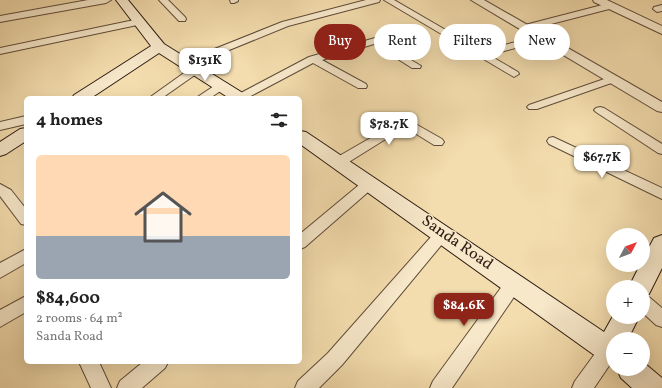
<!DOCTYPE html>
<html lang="en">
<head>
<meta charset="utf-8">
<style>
  body { margin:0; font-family:Vollkorn,serif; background:#f2f2f2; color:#222; height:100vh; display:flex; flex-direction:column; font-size:15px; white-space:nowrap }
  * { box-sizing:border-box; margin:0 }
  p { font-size:13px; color:#767676 }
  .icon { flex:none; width:22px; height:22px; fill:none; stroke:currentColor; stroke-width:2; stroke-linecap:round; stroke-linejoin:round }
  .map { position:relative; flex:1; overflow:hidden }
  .panel { position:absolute; left:24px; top:96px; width:278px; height:268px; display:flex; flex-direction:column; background:#fff; border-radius:6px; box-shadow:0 4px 16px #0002 }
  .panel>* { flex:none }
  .guide { position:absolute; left:314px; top:24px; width:288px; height:36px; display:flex; gap:8px }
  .needle { width:26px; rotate:49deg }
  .controls { position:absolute; left:606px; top:228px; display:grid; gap:8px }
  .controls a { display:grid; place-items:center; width:44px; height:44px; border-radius:50%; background:#fff; box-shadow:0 4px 16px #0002; font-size:20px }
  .price { position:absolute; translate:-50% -34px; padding:0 9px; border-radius:8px; background:#fff; color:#222; font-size:13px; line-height:26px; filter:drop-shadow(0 1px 2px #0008) }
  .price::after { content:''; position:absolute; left:50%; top:24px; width:12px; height:9px; margin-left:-6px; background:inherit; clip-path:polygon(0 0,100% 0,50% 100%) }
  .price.on { background:#8f2418; color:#fff }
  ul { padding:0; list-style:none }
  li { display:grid; align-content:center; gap:8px; height:212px; padding:0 12px }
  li+li { border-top:1px solid #e0e0e0 }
  li span { display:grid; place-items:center; height:124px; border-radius:6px; color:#555 }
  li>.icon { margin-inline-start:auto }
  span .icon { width:72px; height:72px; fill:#fffc; stroke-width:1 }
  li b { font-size:17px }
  h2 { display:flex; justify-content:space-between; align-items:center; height:48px; padding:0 12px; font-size:17px }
  .tag { padding:0 14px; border-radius:18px; background:#fff; box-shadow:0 4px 16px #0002; font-size:14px; line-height:36px }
  .tag.on { background:#8f2418; color:#fff }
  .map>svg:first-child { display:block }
</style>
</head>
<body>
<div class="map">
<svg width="662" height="388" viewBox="0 0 662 388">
  <rect width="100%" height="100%" fill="#f3dcad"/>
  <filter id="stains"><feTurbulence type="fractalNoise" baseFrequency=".005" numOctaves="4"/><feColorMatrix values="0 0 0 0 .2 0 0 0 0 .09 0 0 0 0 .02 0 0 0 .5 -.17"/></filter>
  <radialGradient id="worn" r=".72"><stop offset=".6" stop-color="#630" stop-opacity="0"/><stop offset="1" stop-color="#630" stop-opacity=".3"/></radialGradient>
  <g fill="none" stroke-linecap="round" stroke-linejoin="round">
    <!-- minor casing -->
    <g stroke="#5f4b39" stroke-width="2">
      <g id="minor">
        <path d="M159,0H168L185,17L186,19L185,21H179Z"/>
        <path d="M230,0H238V1L234,3H231Z"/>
        <path d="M366,0H380L379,2L288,26L190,66H182L181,64L182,62L282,22Z"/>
        <path d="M384,0H394L482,51L542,35L547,38L545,40L489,55L518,72L519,74L514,77Z"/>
        <path d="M610,3L613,4L614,6L613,8L524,31L519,28L521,26Z"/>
        <path d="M662,5V11L657,12L653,9L654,7Z"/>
        <path d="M139,19L142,20L143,22L142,24L0,54V48Z"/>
        <path d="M375,38L421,66L420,68H412L374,44L322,60L366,84L367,86L366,88H358L313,63L247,98H233L235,96L309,57Z"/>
        <path d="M195,67L200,70L199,72L162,98H149L191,68Z"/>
        <path d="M613,76L618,79L617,81L537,109H529L527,107L529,105Z"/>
        <path d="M221,83L225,84L226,86L225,88L210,98H196L217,84Z"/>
        <path d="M600,107L604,108L662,144V154L658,153L596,112L594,110L596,108Z"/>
        <path d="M26,116V124L0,130V122Z"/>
        <path d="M405,118L442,139L444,142L442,145H434L405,127L344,165L339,166L334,165L332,162L334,159Z"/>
        <path d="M553,137L662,188V199L549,144L547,141L549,138Z"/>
        <path d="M370,178L375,180L377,183L375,186L305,247L300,249V234L365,180Z"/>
        <path d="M0,184L11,190L26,209V225L21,224L0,196Z"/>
        <path d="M443,227L448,229L451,233L448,237L342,365L319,388H295L298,381L328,353L438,229Z"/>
        <path d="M26,249V263L0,278V263Z"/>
        <path d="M514,276L520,278L522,283L520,288L452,388H430L433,381L508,278Z"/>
        <path d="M643,295L649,297L662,308V327L656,325L643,313Z"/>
        <path d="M26,296V312L0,327V310Z"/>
        <path d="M609,341L613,343V360L594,388H572L575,381L602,344Z"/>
        <path d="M79,362H99L111,388H91Z"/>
        <path d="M143,362H168L165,368L142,388H117L120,381Z"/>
      </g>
    </g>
    <!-- tertiary casing -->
    <g stroke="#5f4b39" stroke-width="2">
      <g id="tertiary">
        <path d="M88,0H111L106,3L0,22V16Z"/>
        <path d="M471,0H484L662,102V112L657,111Z"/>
        <path d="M593,0H607L662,26V34L594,2Z"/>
      </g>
    </g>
    <!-- secondary casing -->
    <g stroke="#2e1b12" stroke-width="2">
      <g id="secondary">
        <path d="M116,0H128L164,44L246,95L248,98H229L159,53L91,98H72L74,95L151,46Z"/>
        <path d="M26,128V141L6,154L0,156V142L20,129Z"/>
        <path d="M300,131L306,132L604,332L613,316L639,317L628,339H613V365L604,362L300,144Z"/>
        <path d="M662,235V268L649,294L643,296V287H629L640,265H643V259L654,238Z"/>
        <path d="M643,362L662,378V388H632L621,378L617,369H643Z"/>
      </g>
    </g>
    <!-- minor -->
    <use href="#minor" fill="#f7e8ca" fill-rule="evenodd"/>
    <!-- tertiary -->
    <use href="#tertiary" fill="#f7e8ca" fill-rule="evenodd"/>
    <!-- secondary -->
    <use href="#secondary" fill="#f7e8ca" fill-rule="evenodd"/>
  </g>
  <g text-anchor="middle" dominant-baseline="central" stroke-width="3" stroke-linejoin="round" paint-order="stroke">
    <!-- street labels -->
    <g font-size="16" fill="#2e1b12" stroke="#f7e8ca">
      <text transform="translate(457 243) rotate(35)">Sanda Road</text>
    </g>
  </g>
  <rect width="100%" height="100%" filter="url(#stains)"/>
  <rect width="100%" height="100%" fill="url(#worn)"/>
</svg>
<div class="controls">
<a><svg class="needle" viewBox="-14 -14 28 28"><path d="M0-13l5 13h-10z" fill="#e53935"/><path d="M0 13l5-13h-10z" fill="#767676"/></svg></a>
<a>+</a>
<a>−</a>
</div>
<b class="price" style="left:205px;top:82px">$131K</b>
<b class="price" style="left:389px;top:146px">$78.7K</b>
<b class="price" style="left:602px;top:179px">$67.7K</b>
<b class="price on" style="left:464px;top:327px">$84.6K</b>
<div class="guide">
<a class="tag on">Buy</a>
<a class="tag">Rent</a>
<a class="tag">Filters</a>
<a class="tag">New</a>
</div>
<section class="panel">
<h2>4 homes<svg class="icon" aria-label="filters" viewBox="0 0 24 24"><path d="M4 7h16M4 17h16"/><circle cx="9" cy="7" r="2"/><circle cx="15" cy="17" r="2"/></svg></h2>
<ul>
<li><span style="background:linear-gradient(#ffd9b3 65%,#9aa5b1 0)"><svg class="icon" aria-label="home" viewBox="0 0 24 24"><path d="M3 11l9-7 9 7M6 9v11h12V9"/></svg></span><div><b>$84,600</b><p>2 rooms · 64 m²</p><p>Sanda Road</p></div></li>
</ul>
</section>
</div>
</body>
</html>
